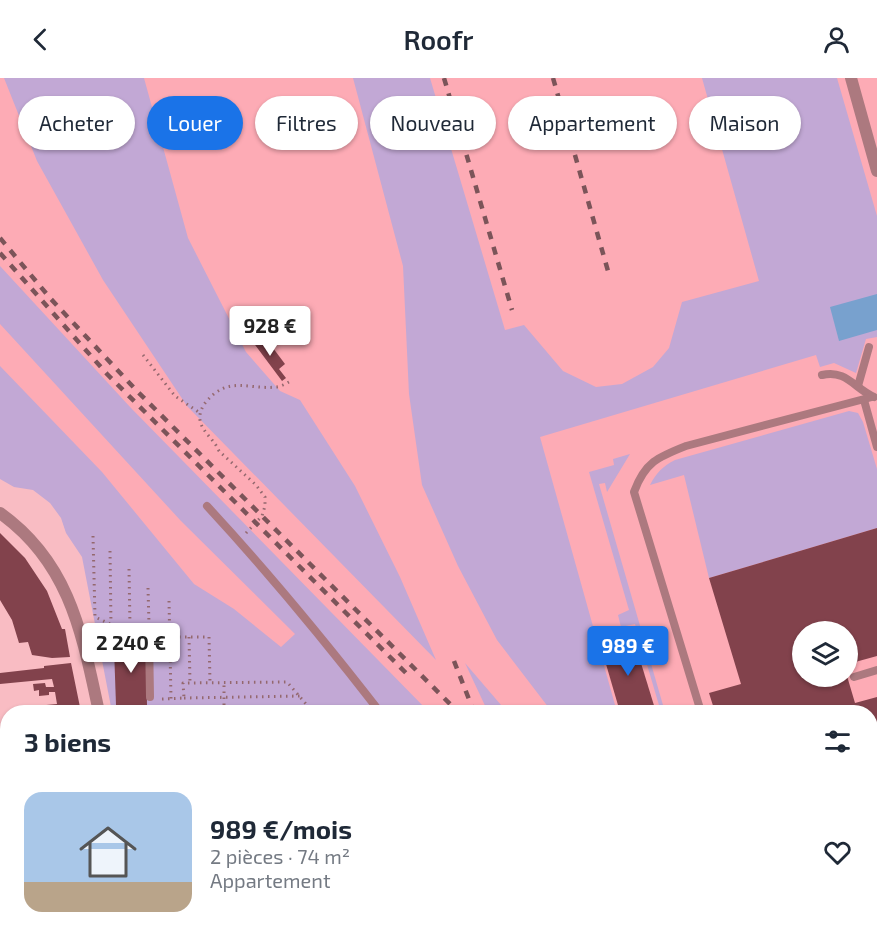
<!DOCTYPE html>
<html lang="fr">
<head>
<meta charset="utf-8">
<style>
  body { margin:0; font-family:"Exo 2",sans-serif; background:#f2f2f3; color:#1f2937; height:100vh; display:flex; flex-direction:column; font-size:22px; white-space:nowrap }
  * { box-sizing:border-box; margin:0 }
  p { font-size:20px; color:#747a83 }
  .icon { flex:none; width:33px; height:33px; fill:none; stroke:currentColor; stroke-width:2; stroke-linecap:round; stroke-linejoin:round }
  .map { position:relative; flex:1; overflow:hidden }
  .sheet { position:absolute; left:0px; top:627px; width:878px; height:234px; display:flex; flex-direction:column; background:#fff; border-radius:24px 24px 0 0; box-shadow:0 2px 4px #0004 }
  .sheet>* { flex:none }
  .guide { position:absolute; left:18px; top:18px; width:842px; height:54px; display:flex; gap:12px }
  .buttons { position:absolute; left:792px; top:543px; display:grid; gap:12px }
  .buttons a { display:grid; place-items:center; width:66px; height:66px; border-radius:50%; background:#fff; box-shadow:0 2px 4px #0004; font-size:30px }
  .price { position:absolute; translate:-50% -51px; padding:0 14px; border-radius:6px; background:#fff; color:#222; font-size:20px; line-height:39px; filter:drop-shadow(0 2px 3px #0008) }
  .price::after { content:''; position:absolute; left:50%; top:36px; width:18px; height:14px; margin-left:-9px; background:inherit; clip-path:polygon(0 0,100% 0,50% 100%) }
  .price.current { background:#1a73e8; color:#fff }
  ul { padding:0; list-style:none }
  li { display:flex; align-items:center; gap:18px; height:150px; padding:0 24px }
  li span { display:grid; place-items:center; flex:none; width:168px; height:120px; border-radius:18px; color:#555 }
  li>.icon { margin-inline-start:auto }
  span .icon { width:72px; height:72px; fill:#fffc; stroke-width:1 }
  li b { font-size:26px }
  h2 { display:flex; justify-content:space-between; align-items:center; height:72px; padding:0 24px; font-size:26px }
  .tag { padding:0 21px; border-radius:27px; background:#fff; box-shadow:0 2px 4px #0004; font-size:21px; line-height:54px }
  .tag.current { background:#1a73e8; color:#fff }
  header { display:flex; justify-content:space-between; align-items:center; height:78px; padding:0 24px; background:#fff; font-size:27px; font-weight:600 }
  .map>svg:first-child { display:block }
</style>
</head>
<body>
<header><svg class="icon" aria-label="back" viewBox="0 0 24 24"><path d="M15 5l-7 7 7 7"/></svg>Roofr<svg class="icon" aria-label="person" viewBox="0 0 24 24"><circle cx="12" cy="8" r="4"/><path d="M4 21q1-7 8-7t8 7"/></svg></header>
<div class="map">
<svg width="877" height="861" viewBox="0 0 877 861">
  <rect width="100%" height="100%" fill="#f9bcc3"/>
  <!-- built -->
  <path fill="#fdabb5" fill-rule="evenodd" d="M0,0H877V861H443L441,854H870V634H318L0,363ZM802,554H848V598H802Z"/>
  <!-- green -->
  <g fill="#c2a8d5">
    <path d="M4,0H144L188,160L246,274L280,313L300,322L355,408L400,499L436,582L187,328L103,202L37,83Z"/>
    <path d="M353,0H430L505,252L524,247L563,293L596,309L622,306L653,289L669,270L682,224L759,203L702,0H837L877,138V259L866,261L856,295L834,285L820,289L816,277L540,359L617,634H552L497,562L458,488L422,407L409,316L403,188Z"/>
    <path d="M0,188L131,330L429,634H112L100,572L106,567L107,558L102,550L95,546L82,479L66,455L61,440L50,425L33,412L14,409L0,401V288L102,394L194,506L234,531L281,569L295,556L181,443L0,246Z"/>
    <path d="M849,333L858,335L863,344L877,391V450L709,500L684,397L650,407C656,395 663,388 675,382Z"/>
    <path d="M630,376L607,414L605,405L599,406L665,634H661L635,546L621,549L618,537L629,532L589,394L614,387L613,381Z"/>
    <path d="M465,585L507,634H488Z"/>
    <path d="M877,695V861H863L846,854H870V697Z"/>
    <path d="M0,810L7,824L8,854H26L31,861H0Z"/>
    <path d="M126,854H551L554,861H126Z"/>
    <path d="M627,854H764L779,861H630Z"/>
  </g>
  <!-- water -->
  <path fill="#78a1ce" d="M877,216V252L839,263L830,229Z"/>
  <!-- building -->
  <g fill="#82424c">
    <path d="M255,257L265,270L270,266L285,286L279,291L286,300L282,303L250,260Z"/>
    <path d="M877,450V578L848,586V554H802V598H847L855,625L877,619V695L870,697V634H715L709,615L741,606L709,500Z"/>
    <path d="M0,455L25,480L47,513L62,551H65L70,579L52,580L32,577L28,564L19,565L12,542L0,522Z"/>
    <path d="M633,559L656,634H620L601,569Z"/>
    <path d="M131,563H139L146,568L147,627H116L114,570L122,564Z"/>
    <path d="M71,585L81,634H51L50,629L46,630L47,633L26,634L25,629L57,626L55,614H49V617L39,618V612L34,613L33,606L45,605L46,609H54L52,601L0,606V595L44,590V588Z"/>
  </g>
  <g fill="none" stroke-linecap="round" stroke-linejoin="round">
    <!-- path -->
    <g stroke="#94686e" stroke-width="3" stroke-dasharray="1.5 4.5" stroke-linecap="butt">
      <path d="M143,277L175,318L200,335"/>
      <path d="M246,455L262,438L265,428V419L256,407L219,373C215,363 205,356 201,346C198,338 201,330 206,324C228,297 249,312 276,309C280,309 285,306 289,304"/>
      <path d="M93,458L95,539L110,546"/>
      <path d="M110,473L111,548"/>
      <path d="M129,491L130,548"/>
      <path d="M148,510L149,546"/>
      <path d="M169,523L171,621"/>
      <path d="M161,559H209L210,605"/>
      <path d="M189,559L190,605"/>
      <path d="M184,620L300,618"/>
      <path d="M162,621L184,620L183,605L287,604L313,634"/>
      <path d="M224,633V605"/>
      <path d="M130,634V629"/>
      <path d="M197,634L311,632"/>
      <path d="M0,749L8,766"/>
      <path d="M129,854V861"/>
      <path d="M220,854V861"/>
      <path d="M266,854V861"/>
      <path d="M333,854V861"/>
      <path d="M352,854V861"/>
      <path d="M370,854V861"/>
      <path d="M384,854V861"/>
      <path d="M399,854V861"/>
      <path d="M414,854V861"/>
      <path d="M429,854V861"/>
      <path d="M173,861L202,860"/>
    </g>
    <!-- service -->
    <g stroke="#ac797f" stroke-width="8">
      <path d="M822,297C846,291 855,311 874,319"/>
      <path d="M858,308L869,269"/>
      <path d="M864,322L877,369"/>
      <path d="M207,428C268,494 325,563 380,634"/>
      <path d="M81,560L149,559L150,619"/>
      <path d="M854,599L877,592"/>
      <path d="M701,634L634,414C645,384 658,379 686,368L872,319"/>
      <path d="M485,854L486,861"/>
    </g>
    <!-- minor -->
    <g stroke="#ac797f" stroke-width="12">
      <path d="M851,0L877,93"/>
      <path d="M0,435C70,485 82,556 99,634"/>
      <path d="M105,854V861"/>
    </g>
    <!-- tertiary -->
    <g stroke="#ac797f" stroke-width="12">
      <path d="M0,781L8,796"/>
      <path d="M42,854L48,861"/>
    </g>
    <!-- rail -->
    <g stroke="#7b5459" stroke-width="4.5" stroke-dasharray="8 8" stroke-linecap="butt">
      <path d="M444,0L512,232"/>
      <path d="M553,0L610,200"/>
      <path d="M0,160L50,220L137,313L458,634"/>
      <path d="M0,175L107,296L407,596"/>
      <path d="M454,583L474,634"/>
      <path d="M561,854L564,861"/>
      <path d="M608,854L611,861"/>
      <path d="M618,854L622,861"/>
      <path d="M788,854L802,861"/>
    </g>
  </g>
</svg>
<div class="buttons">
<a><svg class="icon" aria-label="layers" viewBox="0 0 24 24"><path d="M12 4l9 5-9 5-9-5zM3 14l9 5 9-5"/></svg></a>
</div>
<b class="price" style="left:270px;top:279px">928 €</b>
<b class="price" style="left:131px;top:596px">2 240 €</b>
<b class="price current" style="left:628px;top:599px">989 €</b>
<div class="guide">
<a class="tag">Acheter</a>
<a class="tag current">Louer</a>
<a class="tag">Filtres</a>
<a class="tag">Nouveau</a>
<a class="tag">Appartement</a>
<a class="tag">Maison</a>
</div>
<section class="sheet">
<h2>3 biens<svg class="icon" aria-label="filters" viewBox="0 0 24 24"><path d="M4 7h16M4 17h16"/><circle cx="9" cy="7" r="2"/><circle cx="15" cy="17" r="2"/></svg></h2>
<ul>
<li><span style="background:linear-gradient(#a9c7e8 75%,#b9a48a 0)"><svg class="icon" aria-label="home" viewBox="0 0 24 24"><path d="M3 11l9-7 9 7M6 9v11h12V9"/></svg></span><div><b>989 €/mois</b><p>2 pièces · 74 m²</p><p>Appartement</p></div><svg class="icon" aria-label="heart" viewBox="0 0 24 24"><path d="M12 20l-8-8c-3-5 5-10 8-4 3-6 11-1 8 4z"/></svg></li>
</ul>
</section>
</div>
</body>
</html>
